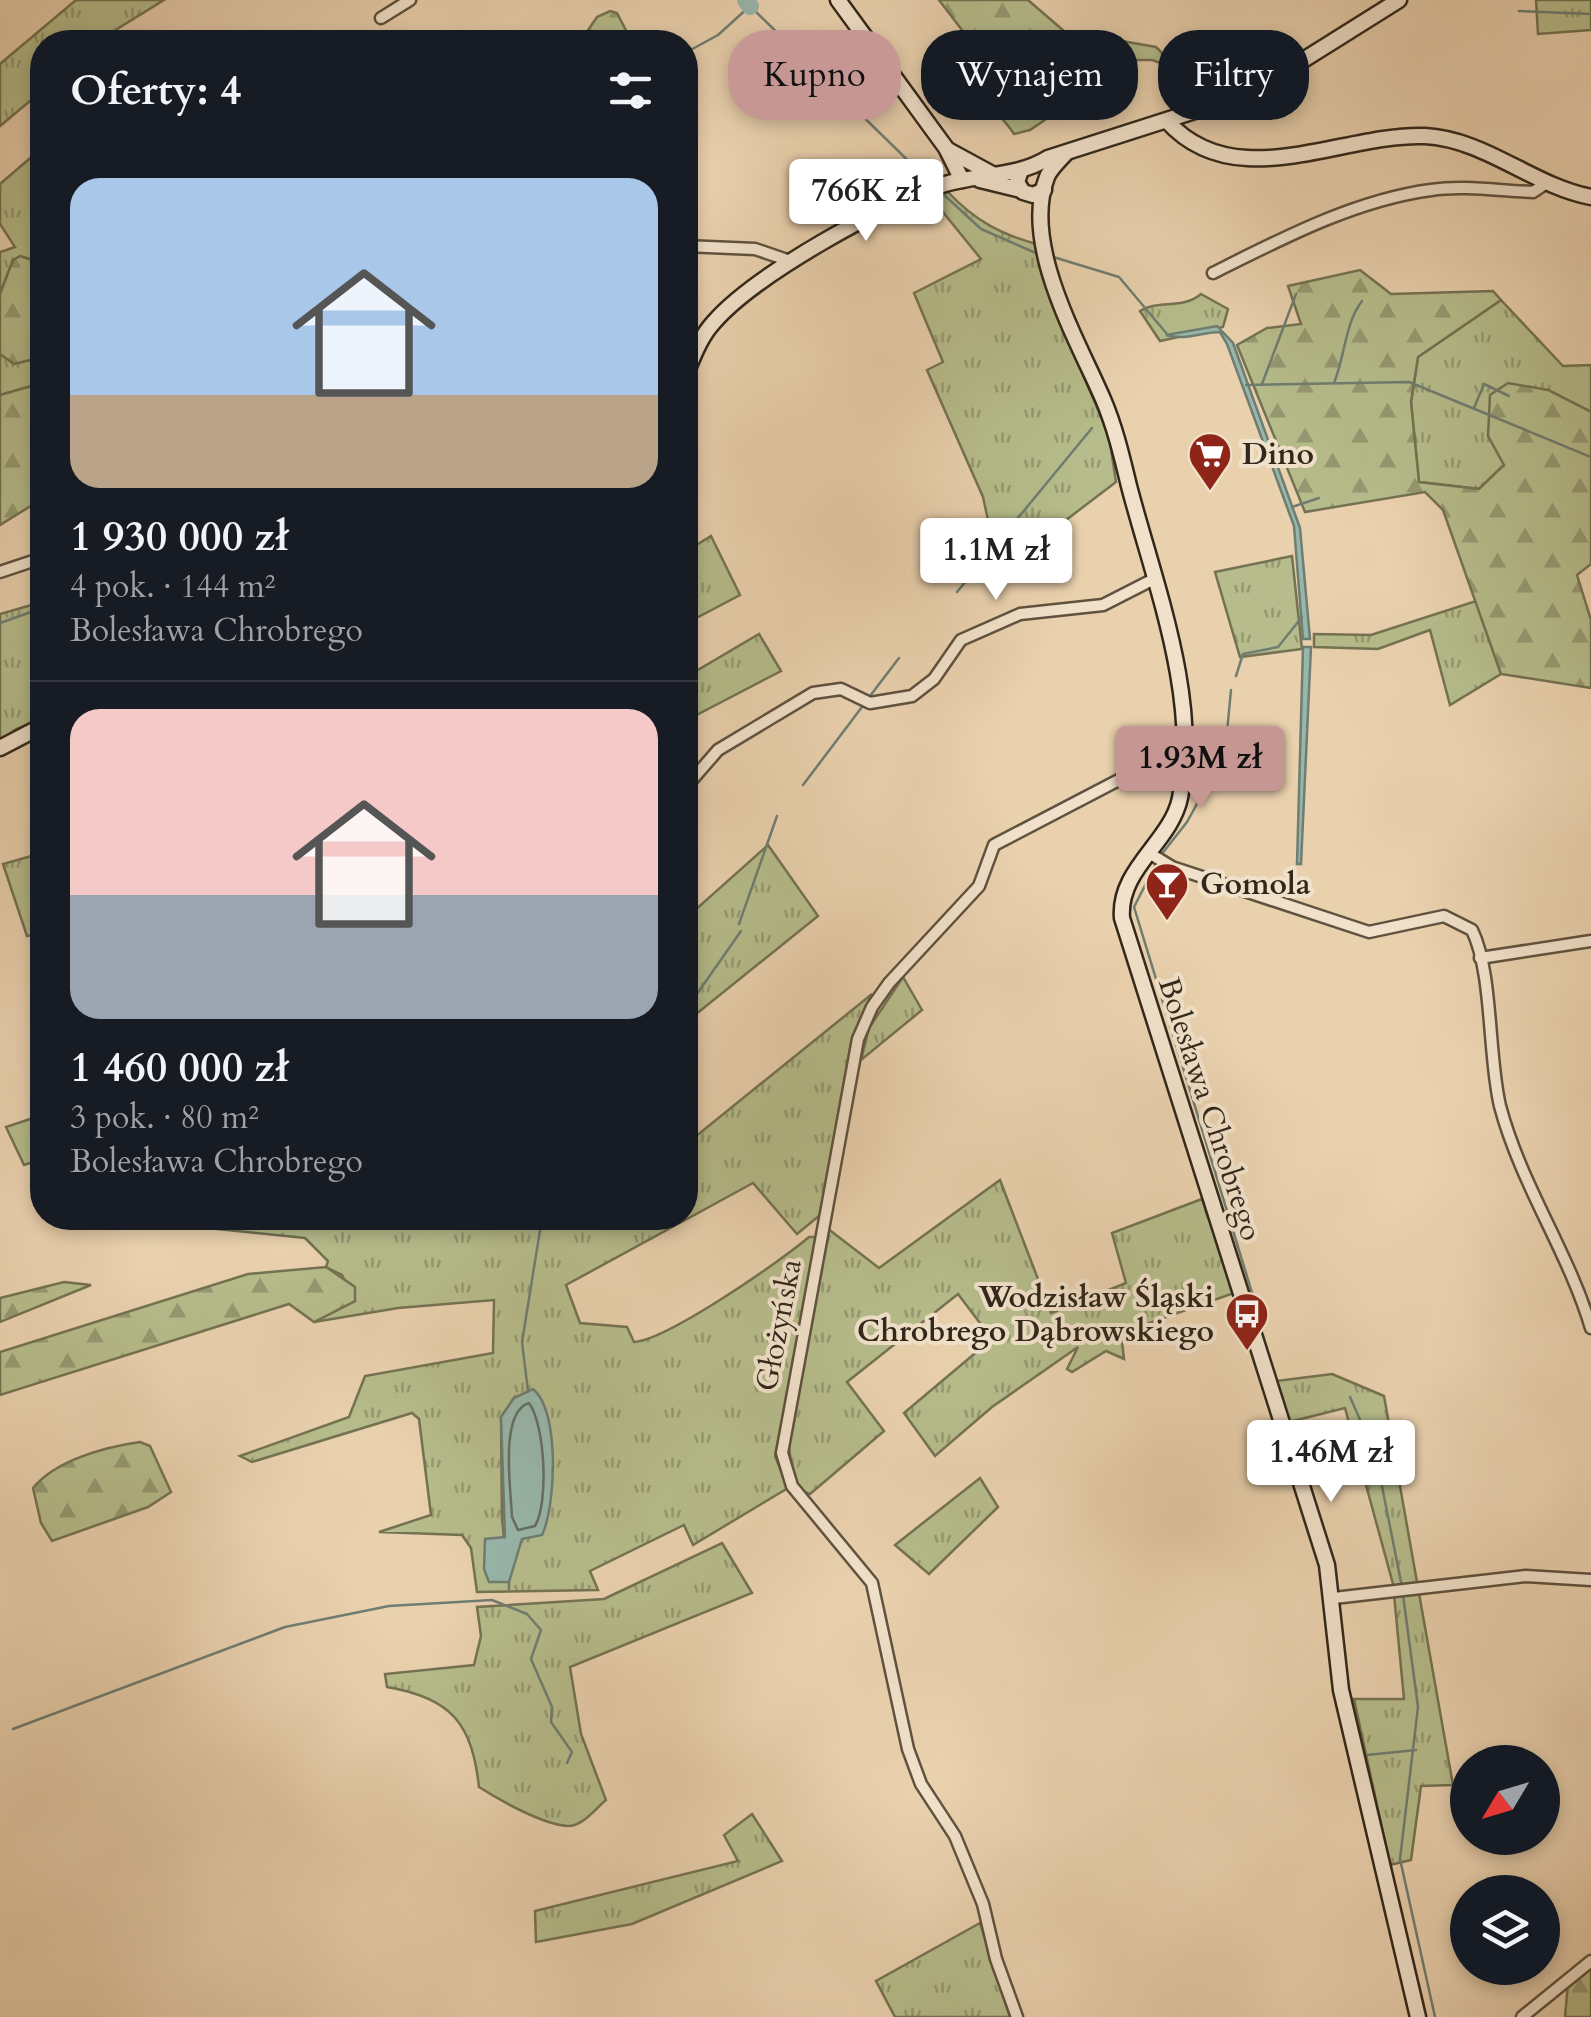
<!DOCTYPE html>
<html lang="pl">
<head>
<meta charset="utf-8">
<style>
  body { margin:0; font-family:Cardo,serif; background:#20242c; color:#f1f3f6; height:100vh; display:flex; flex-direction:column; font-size:38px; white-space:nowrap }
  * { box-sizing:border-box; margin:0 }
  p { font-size:32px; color:#9ea1a6 }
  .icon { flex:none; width:55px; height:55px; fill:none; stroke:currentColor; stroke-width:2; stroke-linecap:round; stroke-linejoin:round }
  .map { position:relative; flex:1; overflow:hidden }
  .panel { position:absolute; left:30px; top:30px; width:668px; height:1200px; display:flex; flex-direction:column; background:#171b24; border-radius:40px; box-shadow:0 5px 15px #0003 }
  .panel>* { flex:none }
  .top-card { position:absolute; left:728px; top:30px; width:712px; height:90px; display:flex; gap:20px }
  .needle { width:65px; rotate:232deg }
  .controls { position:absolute; left:1450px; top:1745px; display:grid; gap:20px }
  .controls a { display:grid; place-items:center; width:110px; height:110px; border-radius:50%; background:#171b24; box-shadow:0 5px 15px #0003; font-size:50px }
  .price { position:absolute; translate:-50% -85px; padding:0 22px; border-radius:10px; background:#fff; color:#222; font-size:32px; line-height:65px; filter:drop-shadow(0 2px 5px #0008) }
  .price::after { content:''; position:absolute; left:50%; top:60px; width:30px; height:22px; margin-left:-15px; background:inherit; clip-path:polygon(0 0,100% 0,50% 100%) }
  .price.selected { background:#c59692; color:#111 }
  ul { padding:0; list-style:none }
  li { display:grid; align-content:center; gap:20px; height:530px; padding:0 40px }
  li+li { border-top:2px solid #363941 }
  li span { display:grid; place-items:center; height:310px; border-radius:30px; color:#555 }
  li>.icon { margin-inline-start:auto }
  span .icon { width:180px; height:180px; fill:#fffc; stroke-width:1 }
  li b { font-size:42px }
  h2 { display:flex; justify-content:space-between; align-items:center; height:120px; padding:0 40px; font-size:42px }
  .pill { padding:0 35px; border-radius:40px; background:#171b24; box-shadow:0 5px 15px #0003; font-size:35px; line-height:90px }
  .pill.selected { background:#c59692; color:#111 }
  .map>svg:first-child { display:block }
</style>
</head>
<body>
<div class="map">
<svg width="1591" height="2017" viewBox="0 0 1591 2017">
  <defs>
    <pattern id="grass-tufts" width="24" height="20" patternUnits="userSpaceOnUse" patternTransform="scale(2.5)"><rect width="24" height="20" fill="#b6bc8b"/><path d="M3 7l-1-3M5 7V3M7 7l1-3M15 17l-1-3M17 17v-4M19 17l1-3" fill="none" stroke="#959971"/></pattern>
    <pattern id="forest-firs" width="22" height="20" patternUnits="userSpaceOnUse" patternTransform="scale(2.5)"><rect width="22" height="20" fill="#b6bc8b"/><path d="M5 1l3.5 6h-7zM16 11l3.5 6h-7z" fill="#959971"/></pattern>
  </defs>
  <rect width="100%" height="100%" fill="#ead1ae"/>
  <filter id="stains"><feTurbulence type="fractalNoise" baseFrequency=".002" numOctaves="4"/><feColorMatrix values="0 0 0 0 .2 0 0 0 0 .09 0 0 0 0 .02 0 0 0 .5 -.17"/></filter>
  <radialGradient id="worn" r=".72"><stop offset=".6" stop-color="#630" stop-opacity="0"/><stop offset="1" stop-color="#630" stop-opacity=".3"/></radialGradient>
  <!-- grass -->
  <g fill="url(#grass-tufts)" stroke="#747252" stroke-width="2.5" fill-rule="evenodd">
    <path d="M76,0H164L96,42H42V91L0,126V64Z"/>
    <path d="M1536,0H1591V30L1538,34Z"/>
    <path d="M42,148V263L20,257L13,260L0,294V252L15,247L0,224V184Z"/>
    <path d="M948,192C975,221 1002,235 1040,245L1054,306L1109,436L1116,482L999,571L983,497L927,370L943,362L914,293L981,259L934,201Z"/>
    <path d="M1201,294L1228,309L1223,327L1160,341L1140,311C1159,299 1182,310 1201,294Z"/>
    <path d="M1501,300L1563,366L1591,365V412L1548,390L1505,464L1479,489L1419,482L1411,402L1418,357Z"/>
    <path d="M0,354L14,364L42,357V383L0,395Z"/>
    <path d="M711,536L740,595L685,624V552Z"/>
    <path d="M1292,556L1302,649L1240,657L1215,572Z"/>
    <path d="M1476,601L1501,674L1450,705L1430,630L1378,649L1314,647V634L1371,635Z"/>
    <path d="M42,602V719L16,729L0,741V614Z"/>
    <path d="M759,634L781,671L685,721V654L696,671Z"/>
    <path d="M768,845L818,916L685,1023V919Z"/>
    <path d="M42,853V933L27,936L3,864Z"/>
    <path d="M903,977L922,1010L861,1060L869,1028Z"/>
    <path d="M872,994L851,1043L820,1215L797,1234L753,1183L566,1285L580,1323L627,1327L634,1342C667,1340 781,1261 809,1237H817L775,1456L788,1488L693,1545L684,1525L590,1571L598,1590L477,1592L471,1548L462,1535L379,1532L431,1515L419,1419L412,1413L252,1462L240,1456L349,1417L365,1376L493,1353L494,1300L398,1308L314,1322L355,1301L342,1275L326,1267L328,1261L305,1238L218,1229L215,1218H685V1145ZM514,1398L509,1582L502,1519L501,1417Z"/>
    <path d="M1000,1180L1051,1313L1126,1283L1112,1233L1202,1199L1234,1293L1121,1333L1124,1359L1106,1351L1072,1372L1067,1369L1078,1347L992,1407L935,1456L904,1413L992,1339L958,1294L847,1382L884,1431L810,1494L802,1491L793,1477L788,1440L827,1228L879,1268Z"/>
    <path d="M1332,1374L1384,1396L1453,1785L1421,1786L1411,1860L1390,1865L1354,1699H1404L1393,1584L1345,1408L1289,1422L1276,1381Z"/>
    <path d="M980,1478L998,1507L929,1574L895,1545Z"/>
    <path d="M722,1543L752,1593L570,1667L581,1734L606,1800C595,1809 582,1827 567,1826C542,1824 501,1801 479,1787C472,1724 452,1698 387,1687L385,1674L474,1665L481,1636L477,1607L604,1599Z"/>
    <path d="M752,1814L782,1861L632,1924L536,1942L535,1911L738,1861L724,1835Z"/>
    <path d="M980,1923L1010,2017H895L876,1981Z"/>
  </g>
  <!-- forest -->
  <g fill="url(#forest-firs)" stroke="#747252" stroke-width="2.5">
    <path d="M939,0H1028L1064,31L1156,47L1178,69L1152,60H1133L1134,69L1077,70L1071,102L1030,130L1014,134C997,107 950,70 944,45L962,30Z"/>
    <path d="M610,11L617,13L632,42H580L597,17Z"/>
    <path d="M20,256L42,263V357L14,364L0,354V294L13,260Z"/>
    <path d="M1360,270L1391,294L1493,291L1501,300L1418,357L1411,402L1419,482L1479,489L1504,465L1488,436L1490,395L1508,383L1548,390L1591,412V564L1577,575L1591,620V688L1501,674L1443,510L1425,492L1305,512L1237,345L1267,328L1301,324L1288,286Z"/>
    <path d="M42,383V499L0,525V395Z"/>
    <path d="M42,1115V1159L24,1165L6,1127Z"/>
    <path d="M326,1267L355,1287V1301L314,1322L289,1304L0,1395V1352L248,1274Z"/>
    <path d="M64,1282L91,1285L0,1322V1298Z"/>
    <path d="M140,1442L150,1446L171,1492L148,1507L52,1541L41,1523L33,1488C56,1460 105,1447 140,1442Z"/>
    <path d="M1591,1968V2017H1565L1568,1983Z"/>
  </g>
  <!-- water -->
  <g fill="#98b7ac" stroke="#6f7d72" stroke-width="2.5">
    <path d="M1217,326L1233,343L1300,528L1310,639H1303L1294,526L1227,344L1220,332C1202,332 1185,341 1166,335Z"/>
    <path d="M1303,647H1311L1301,864H1297Z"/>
    <path d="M533,1389C560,1410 556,1506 542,1535L522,1539L509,1582H489L484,1569L485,1539L505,1537L501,1417L514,1398Z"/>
  </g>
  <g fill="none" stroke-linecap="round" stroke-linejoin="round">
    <!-- shore -->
    <path stroke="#646f63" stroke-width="2.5" d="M529,1403C545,1425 549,1502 535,1526L518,1530L512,1517C511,1490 499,1412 529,1403Z"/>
    <!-- stream -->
    <g stroke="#6f7d72" stroke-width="2.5">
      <path d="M1519,11L1591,14"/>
      <path d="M685,53L718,35L750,6L931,183"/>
      <path d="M941,192L981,229L1038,254"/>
      <path d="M1050,256L1119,277L1167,334"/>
      <path d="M1334,383C1345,356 1345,323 1362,301"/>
      <path d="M1262,384L1296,294"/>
      <path d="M1246,385L1409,382L1591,457"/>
      <path d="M1474,408L1484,384L1509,396"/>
      <path d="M1292,507L1319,498"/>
      <path d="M957,592L1092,428"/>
      <path d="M0,623L42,608"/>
      <path d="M1236,676L1243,654L1278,647L1302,617"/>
      <path d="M870,696L899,658"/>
      <path d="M803,785L865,703"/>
      <path d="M1161,855L1187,822L1225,753L1231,690"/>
      <path d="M1157,862L1134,907L1253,1296"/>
      <path d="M739,924L777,816"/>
      <path d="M685,1011L741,931"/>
      <path d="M528,1391L522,1342L542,1218"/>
      <path d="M1350,1397L1376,1456L1402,1587"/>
      <path d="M1373,1443L1399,1432"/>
      <path d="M509,1589V1582"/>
      <path d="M1403,1595L1418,1707L1400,1859L1435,2017"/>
      <path d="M13,1729L285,1627L389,1606L492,1600L527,1614L541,1630L531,1659L552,1707L551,1722L572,1752L567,1763"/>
      <path d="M1367,1755L1416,1750"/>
    </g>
    <!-- river -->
    <path stroke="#98b7ac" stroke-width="18" d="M746,0L750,6"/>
    <!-- street casing -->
    <g stroke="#5f523f" stroke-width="15">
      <g id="street">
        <path d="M381,18L410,0"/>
        <path d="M685,246L755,249L793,262"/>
        <path d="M1213,273C1281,239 1355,200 1431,190C1464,185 1500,191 1533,192L1545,184"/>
        <path d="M0,572L42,558"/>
        <path d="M685,788L718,750L813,693L841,689L870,703L912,696L934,679L961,640L1020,614L1103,605L1154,579"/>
        <path d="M1149,853L1172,867L1369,932L1444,916L1472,930C1493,973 1488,1056 1500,1106C1521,1185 1568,1251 1591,1328"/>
        <path d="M1480,958L1591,941"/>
        <path d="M1334,1598L1526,1576L1591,1580"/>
        <path d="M1017,2017L996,1959L983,1904L955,1836L921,1784L908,1749L872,1583L792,1486L782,1453L858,1039L872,1007L889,983L979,886L994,845L1182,747"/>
        <path d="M1522,2017L1591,1961"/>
      </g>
    </g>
    <!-- secondary casing -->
    <g stroke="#31271a" stroke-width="19">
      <g id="secondary">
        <path d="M838,0L946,148L962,180"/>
        <path d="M1167,121C1235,197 1342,133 1425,136C1485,139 1533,186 1591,197"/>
        <path d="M948,150L994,175"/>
        <path d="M1066,153C1060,160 1050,169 1047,177C1021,244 1077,339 1103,399C1115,427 1122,457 1129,486C1154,582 1200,698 1180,798C1171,842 1118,869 1122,918L1327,1565L1341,1690L1418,2017"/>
        <path d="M1021,170L1017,182L1023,192L1033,195L1044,190"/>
        <path d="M980,180L1021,190"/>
        <path d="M685,376C693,357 700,337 714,322C755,275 885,202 945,184C979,174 1018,177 1048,158L1226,101L1281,74L1399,0"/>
        <path d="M0,748L42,726"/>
      </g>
    </g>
    <!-- street -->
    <use href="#street" stroke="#f1e1ca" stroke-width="10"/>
    <!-- secondary -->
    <use href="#secondary" stroke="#f1e1ca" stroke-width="14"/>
  </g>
  <!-- icons -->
  <defs>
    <g id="supermarket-pin" transform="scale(2.25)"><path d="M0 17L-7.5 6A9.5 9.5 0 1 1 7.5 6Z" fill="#8f2418" stroke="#f1e1ca"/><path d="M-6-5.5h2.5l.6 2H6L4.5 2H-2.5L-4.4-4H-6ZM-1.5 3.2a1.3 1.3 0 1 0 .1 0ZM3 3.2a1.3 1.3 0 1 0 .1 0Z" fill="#fff"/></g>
    <g id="bar-pin" transform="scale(2.25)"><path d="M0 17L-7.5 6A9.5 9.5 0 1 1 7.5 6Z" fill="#8f2418" stroke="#f1e1ca"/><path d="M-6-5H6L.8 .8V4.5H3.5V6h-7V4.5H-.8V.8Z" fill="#fff"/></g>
    <g id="bus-pin" transform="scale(2.25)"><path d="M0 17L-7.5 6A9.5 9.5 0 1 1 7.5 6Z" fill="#8f2418" stroke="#f1e1ca"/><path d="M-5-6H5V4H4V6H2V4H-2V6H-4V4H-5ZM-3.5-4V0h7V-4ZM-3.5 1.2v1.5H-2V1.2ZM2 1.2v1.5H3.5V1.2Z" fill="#fff"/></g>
  </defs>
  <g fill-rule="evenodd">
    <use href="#supermarket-pin" x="1210" y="454"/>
    <use href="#bar-pin" x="1167" y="884"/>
    <use href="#bus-pin" x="1247" y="1314"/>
  </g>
  <g text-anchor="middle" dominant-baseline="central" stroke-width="8" stroke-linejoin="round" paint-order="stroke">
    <!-- poi labels -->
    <g font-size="30" font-weight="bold" fill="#31271a" stroke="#f1e1ca" text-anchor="start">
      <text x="1242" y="454">Dino</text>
      <text x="1200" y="884">Gomola</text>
      <text x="1214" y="1297" text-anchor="end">Wodzisław Śląski<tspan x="1214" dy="34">Chrobrego Dąbrowskiego</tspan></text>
    </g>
    <!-- street labels -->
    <g font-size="30" fill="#31271a" stroke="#f1e1ca">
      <text transform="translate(1210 1109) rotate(72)">Bolesława Chrobrego</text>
      <text transform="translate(779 1325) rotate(-79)">Głożyńska</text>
    </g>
  </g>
  <rect width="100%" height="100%" filter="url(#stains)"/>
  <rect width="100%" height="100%" fill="url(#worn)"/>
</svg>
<div class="controls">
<a><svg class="needle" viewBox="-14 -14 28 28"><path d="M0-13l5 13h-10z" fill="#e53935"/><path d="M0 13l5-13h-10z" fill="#9ea1a6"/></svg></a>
<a><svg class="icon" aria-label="layers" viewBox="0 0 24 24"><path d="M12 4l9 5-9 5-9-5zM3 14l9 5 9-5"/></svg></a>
</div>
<b class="price" style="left:866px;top:244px">766K zł</b>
<b class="price" style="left:996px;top:603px">1.1M zł</b>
<b class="price selected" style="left:1200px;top:811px">1.93M zł</b>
<b class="price" style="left:1331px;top:1505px">1.46M zł</b>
<div class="top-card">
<a class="pill selected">Kupno</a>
<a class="pill">Wynajem</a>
<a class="pill">Filtry</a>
</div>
<section class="panel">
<h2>Oferty: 4<svg class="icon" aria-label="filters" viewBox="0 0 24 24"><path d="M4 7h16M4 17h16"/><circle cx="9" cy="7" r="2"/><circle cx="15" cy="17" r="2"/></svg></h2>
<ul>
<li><span style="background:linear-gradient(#a9c7e8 70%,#b9a48a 0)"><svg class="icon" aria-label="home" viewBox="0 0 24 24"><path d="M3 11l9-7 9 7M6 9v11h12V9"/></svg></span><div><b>1 930 000 zł</b><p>4 pok. · 144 m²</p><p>Bolesława Chrobrego</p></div></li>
<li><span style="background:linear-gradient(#f6c9c9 60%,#9aa5b1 0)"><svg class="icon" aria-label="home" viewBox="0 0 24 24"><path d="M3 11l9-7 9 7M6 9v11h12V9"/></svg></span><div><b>1 460 000 zł</b><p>3 pok. · 80 m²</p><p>Bolesława Chrobrego</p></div></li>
</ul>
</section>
</div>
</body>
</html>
